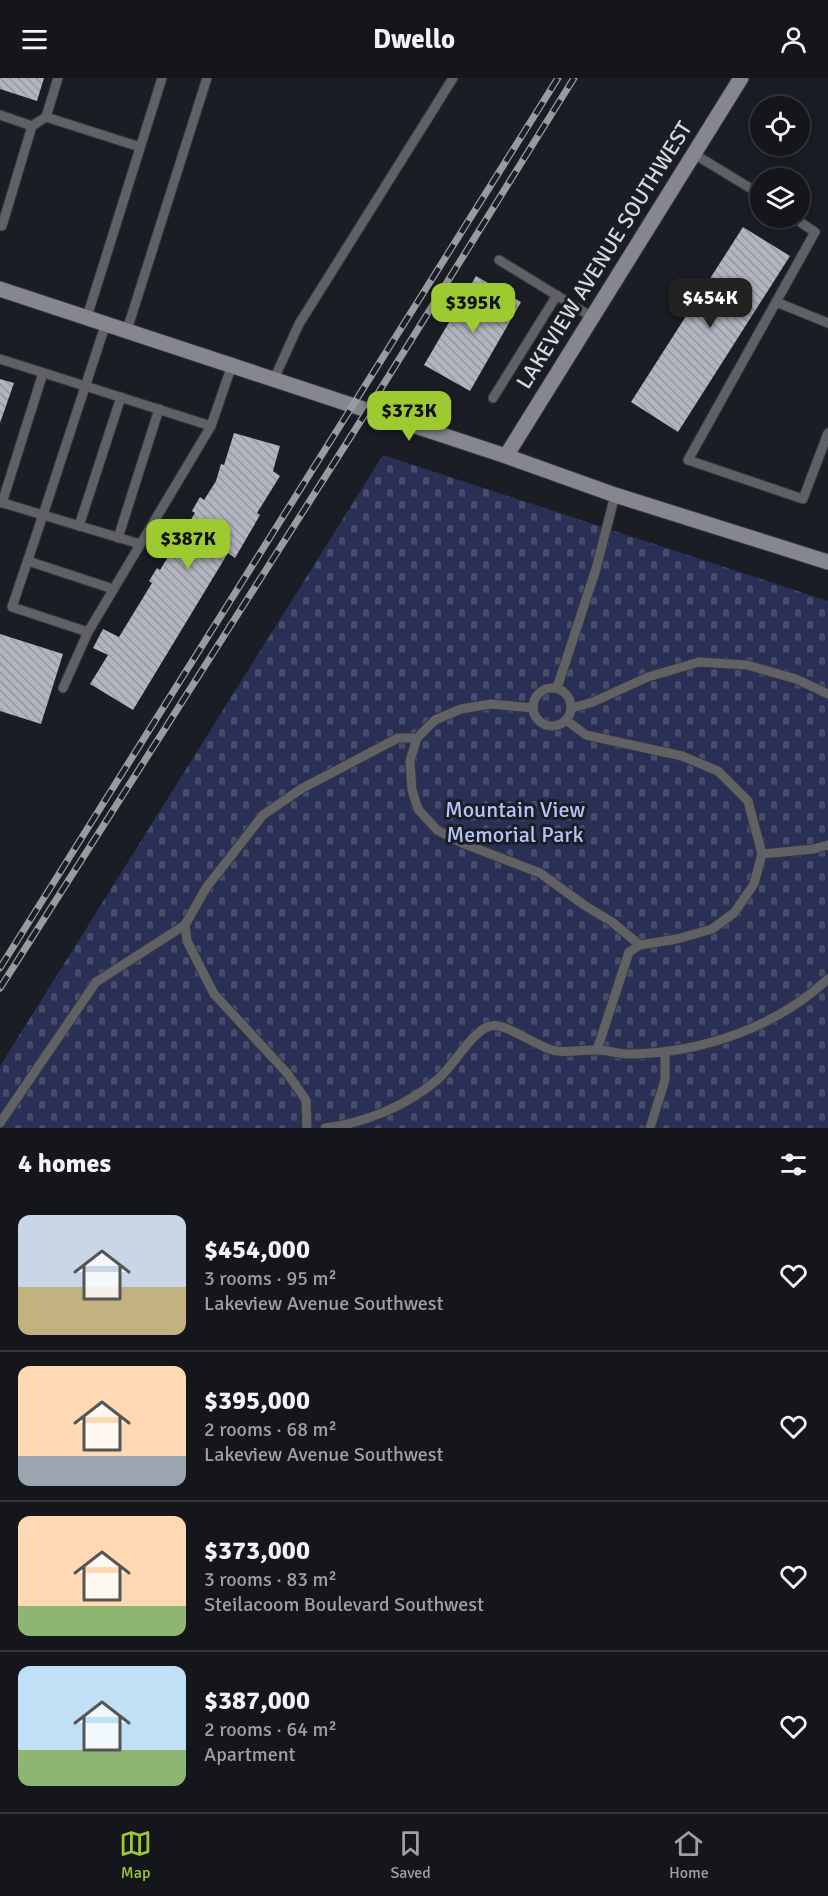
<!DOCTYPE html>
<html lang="en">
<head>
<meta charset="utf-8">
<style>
  body { margin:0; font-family:Signika,sans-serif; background:#212329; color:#f1f3f6; height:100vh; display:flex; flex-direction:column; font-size:22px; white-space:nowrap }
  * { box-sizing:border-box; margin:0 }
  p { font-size:20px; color:#9d9fa3 }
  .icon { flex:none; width:33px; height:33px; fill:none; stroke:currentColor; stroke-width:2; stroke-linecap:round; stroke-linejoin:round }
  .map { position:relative; height:1050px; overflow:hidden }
  .panel { display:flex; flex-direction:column; background:#14161c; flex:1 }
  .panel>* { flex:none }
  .tools { position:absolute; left:750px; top:18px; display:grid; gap:12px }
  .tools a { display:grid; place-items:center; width:60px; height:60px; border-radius:50%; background:#14161c; box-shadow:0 3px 15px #0003,0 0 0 2px #33353b; font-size:30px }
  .price { position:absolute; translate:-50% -51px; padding:0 14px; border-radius:12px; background:#9dca30; color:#111; font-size:20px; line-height:39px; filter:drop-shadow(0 2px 3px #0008) }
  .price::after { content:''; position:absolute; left:50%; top:36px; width:18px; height:14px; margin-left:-9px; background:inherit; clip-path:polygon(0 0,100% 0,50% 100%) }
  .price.active { background:#222; color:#fff }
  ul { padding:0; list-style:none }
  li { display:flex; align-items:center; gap:18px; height:150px; padding:0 18px }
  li+li { border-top:2px solid #33353b }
  li span { display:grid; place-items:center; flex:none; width:168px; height:120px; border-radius:12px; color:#555 }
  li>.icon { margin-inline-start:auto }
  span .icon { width:72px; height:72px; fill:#fffc; stroke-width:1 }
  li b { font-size:26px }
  h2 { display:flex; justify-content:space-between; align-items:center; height:72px; padding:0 18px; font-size:26px }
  header { display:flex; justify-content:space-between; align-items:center; height:78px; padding:0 18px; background:#14161c; font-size:27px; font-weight:700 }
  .tab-bar { display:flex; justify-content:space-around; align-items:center; height:84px; border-top:2px solid #33353b; background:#14161c; font-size:16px; color:#9d9fa3 }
  .tab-bar a { display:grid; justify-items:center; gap:3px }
  .tab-bar .active { color:#9dca30 }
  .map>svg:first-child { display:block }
</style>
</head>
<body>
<header><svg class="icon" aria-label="menu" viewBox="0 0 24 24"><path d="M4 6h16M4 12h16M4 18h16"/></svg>Dwello<svg class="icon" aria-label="person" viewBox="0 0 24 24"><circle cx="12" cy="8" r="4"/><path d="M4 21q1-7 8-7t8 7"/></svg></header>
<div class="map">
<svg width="828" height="1050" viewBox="0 0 828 1050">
  <defs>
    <pattern id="cemetery-stones" width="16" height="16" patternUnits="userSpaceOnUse" patternTransform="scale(1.5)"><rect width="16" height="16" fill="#2a3055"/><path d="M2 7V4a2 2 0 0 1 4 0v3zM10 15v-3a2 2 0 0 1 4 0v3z" fill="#484d6d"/></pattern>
    <pattern id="building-back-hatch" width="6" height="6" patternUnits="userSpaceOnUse" patternTransform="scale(1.5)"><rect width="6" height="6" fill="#b2b4bf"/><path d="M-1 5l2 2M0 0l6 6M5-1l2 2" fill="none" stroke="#9697a0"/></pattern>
  </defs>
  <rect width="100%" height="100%" fill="#1b1d25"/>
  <!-- cemetery -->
  <path fill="url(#cemetery-stones)" d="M383,377L828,523V1050H0V988Z"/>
  <!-- building -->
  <g fill="url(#building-back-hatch)">
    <path d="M0,0H44L37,23L0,11Z"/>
    <path d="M743,149L790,178L678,354L631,324Z"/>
    <path d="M476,198L521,224L470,313L424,287Z"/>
    <path d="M0,301L14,305L0,345Z"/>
    <path d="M234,355L280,368L273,393L280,398L257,435L260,437L235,480L228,475L133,632L90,606L108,577L93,570L103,551L119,559L152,505L149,503L157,490L160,492L195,435L192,433L200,419L204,422L216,403L221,386L224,387Z"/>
    <path d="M0,556L63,576L41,646L0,633Z"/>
  </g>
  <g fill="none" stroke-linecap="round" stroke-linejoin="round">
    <!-- lane casing -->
    <g stroke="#35373f" stroke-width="11">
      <g id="lane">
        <path d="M0,37L32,48L46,39L140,69"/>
        <path d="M46,39L58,0"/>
        <path d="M694,76L760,116"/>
        <path d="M794,140L815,154L688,382L803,421L828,355"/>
        <path d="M2,148L32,48"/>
        <path d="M499,182L592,239"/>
        <path d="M776,224L828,245"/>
        <path d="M87,239L162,0"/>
        <path d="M106,245L43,437L140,466"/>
        <path d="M127,252L207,0"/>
        <path d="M0,281L211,348L232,287"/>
        <path d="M274,301L299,246L453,0"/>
        <path d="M493,320L557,217"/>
        <path d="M0,424L43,437L12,529L88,554L211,348"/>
        <path d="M2,425L43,295"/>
        <path d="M79,448L121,319"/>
        <path d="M118,460L159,331"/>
        <path d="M28,483L113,511"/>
        <circle cx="552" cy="629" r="19"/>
        <path d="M63,610L88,554"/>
        <path d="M557,610L596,491L615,417"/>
        <path d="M533,630L491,626L461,631L435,642L417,660L410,683L412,712L418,731L437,752L462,765L540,795L584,827L612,844L640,867"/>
        <path d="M572,630L593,624L648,599L699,584L747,587L796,601L828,616"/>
        <path d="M566,642L586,657L682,678L718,693L748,723L762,776L754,806L734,835L712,851L677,861L640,867L629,874L597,972"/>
        <path d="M762,776L814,771L828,767"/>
        <path d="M185,847L187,863L214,916L287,995L306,1022L307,1050"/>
        <path d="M0,1045L96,904L185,847L206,810L263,737L301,711L398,660H417"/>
        <path d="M325,1050C365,1045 406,1028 437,1002C452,990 473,952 490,948C505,944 536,968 552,972C567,976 582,971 597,972C609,972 621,977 633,976C704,974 776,949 828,901"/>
        <path d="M650,1050L665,1002V974"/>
      </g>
    </g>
    <!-- secondary casing -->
    <g stroke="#35373f" stroke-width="17">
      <g id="secondary">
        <path d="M0,211L506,378L615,417L828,484"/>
        <path d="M506,378L741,0"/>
      </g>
    </g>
    <!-- lane -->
    <use href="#lane" stroke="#606165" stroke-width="9"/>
    <!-- secondary -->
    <use href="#secondary" stroke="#86878e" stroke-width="15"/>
    <!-- rail casing -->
    <g stroke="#999ba1" stroke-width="7">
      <g id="rail">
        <path d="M0,890L558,0"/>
        <path d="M0,910L367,333L574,0"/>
      </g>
    </g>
    <!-- rail -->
    <use href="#rail" stroke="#1b1d25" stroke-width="4.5" stroke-dasharray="14" stroke-linecap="butt"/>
  </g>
  <g text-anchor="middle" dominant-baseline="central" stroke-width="6" stroke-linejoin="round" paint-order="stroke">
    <!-- street labels -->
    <g font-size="22" fill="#d6d8dd" stroke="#1b1d25">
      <text transform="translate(604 177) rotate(-58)">LAKEVIEW AVENUE SOUTHWEST</text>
    </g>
    <!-- park labels -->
    <g font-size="22" fill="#b6c2f9" stroke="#1b1d25">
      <text x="515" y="731">Mountain View<tspan x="515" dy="25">Memorial Park</tspan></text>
    </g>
  </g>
</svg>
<div class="tools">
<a><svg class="icon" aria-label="locate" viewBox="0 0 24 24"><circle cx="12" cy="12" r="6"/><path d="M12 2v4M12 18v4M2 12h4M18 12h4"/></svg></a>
<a><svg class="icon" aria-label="layers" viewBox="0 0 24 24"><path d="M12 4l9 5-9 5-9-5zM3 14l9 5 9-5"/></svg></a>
</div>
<b class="price active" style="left:710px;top:251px">$454K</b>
<b class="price" style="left:473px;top:256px">$395K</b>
<b class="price" style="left:409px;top:364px">$373K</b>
<b class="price" style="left:188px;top:492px">$387K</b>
</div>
<section class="panel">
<h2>4 homes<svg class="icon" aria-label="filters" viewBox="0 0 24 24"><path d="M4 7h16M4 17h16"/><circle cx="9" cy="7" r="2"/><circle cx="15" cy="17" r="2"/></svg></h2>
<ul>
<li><span style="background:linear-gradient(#c9d6e8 60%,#c2b280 0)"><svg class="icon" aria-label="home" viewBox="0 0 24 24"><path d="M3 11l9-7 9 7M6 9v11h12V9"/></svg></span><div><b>$454,000</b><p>3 rooms · 95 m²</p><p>Lakeview Avenue Southwest</p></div><svg class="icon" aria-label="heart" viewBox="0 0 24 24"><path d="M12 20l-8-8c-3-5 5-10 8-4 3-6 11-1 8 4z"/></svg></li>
<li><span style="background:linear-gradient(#ffd9b3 75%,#9aa5b1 0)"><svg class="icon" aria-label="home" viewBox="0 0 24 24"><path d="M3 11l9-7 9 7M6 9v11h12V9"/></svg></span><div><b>$395,000</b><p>2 rooms · 68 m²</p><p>Lakeview Avenue Southwest</p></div><svg class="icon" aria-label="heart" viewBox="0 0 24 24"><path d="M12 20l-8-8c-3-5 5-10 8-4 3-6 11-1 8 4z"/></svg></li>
<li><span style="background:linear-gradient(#ffd9b3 75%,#8fb573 0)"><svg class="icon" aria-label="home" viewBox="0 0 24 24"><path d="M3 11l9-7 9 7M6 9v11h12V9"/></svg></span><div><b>$373,000</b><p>3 rooms · 83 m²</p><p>Steilacoom Boulevard Southwest</p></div><svg class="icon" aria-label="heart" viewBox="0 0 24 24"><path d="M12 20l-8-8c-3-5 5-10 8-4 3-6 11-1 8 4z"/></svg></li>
<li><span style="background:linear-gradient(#bfe0f5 70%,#8fb573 0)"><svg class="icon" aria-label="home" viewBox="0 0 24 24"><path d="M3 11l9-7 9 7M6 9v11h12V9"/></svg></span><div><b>$387,000</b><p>2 rooms · 64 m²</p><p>Apartment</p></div><svg class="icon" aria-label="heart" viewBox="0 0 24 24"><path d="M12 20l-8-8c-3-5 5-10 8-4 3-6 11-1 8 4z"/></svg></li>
</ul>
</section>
<nav class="tab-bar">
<a class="active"><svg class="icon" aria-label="map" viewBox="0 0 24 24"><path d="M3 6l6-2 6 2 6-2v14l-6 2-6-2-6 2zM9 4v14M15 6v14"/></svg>Map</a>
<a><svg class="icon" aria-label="saved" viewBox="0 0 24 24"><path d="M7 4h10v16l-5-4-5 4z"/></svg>Saved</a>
<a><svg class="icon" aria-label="home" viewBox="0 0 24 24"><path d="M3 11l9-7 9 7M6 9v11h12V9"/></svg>Home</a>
</nav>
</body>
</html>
